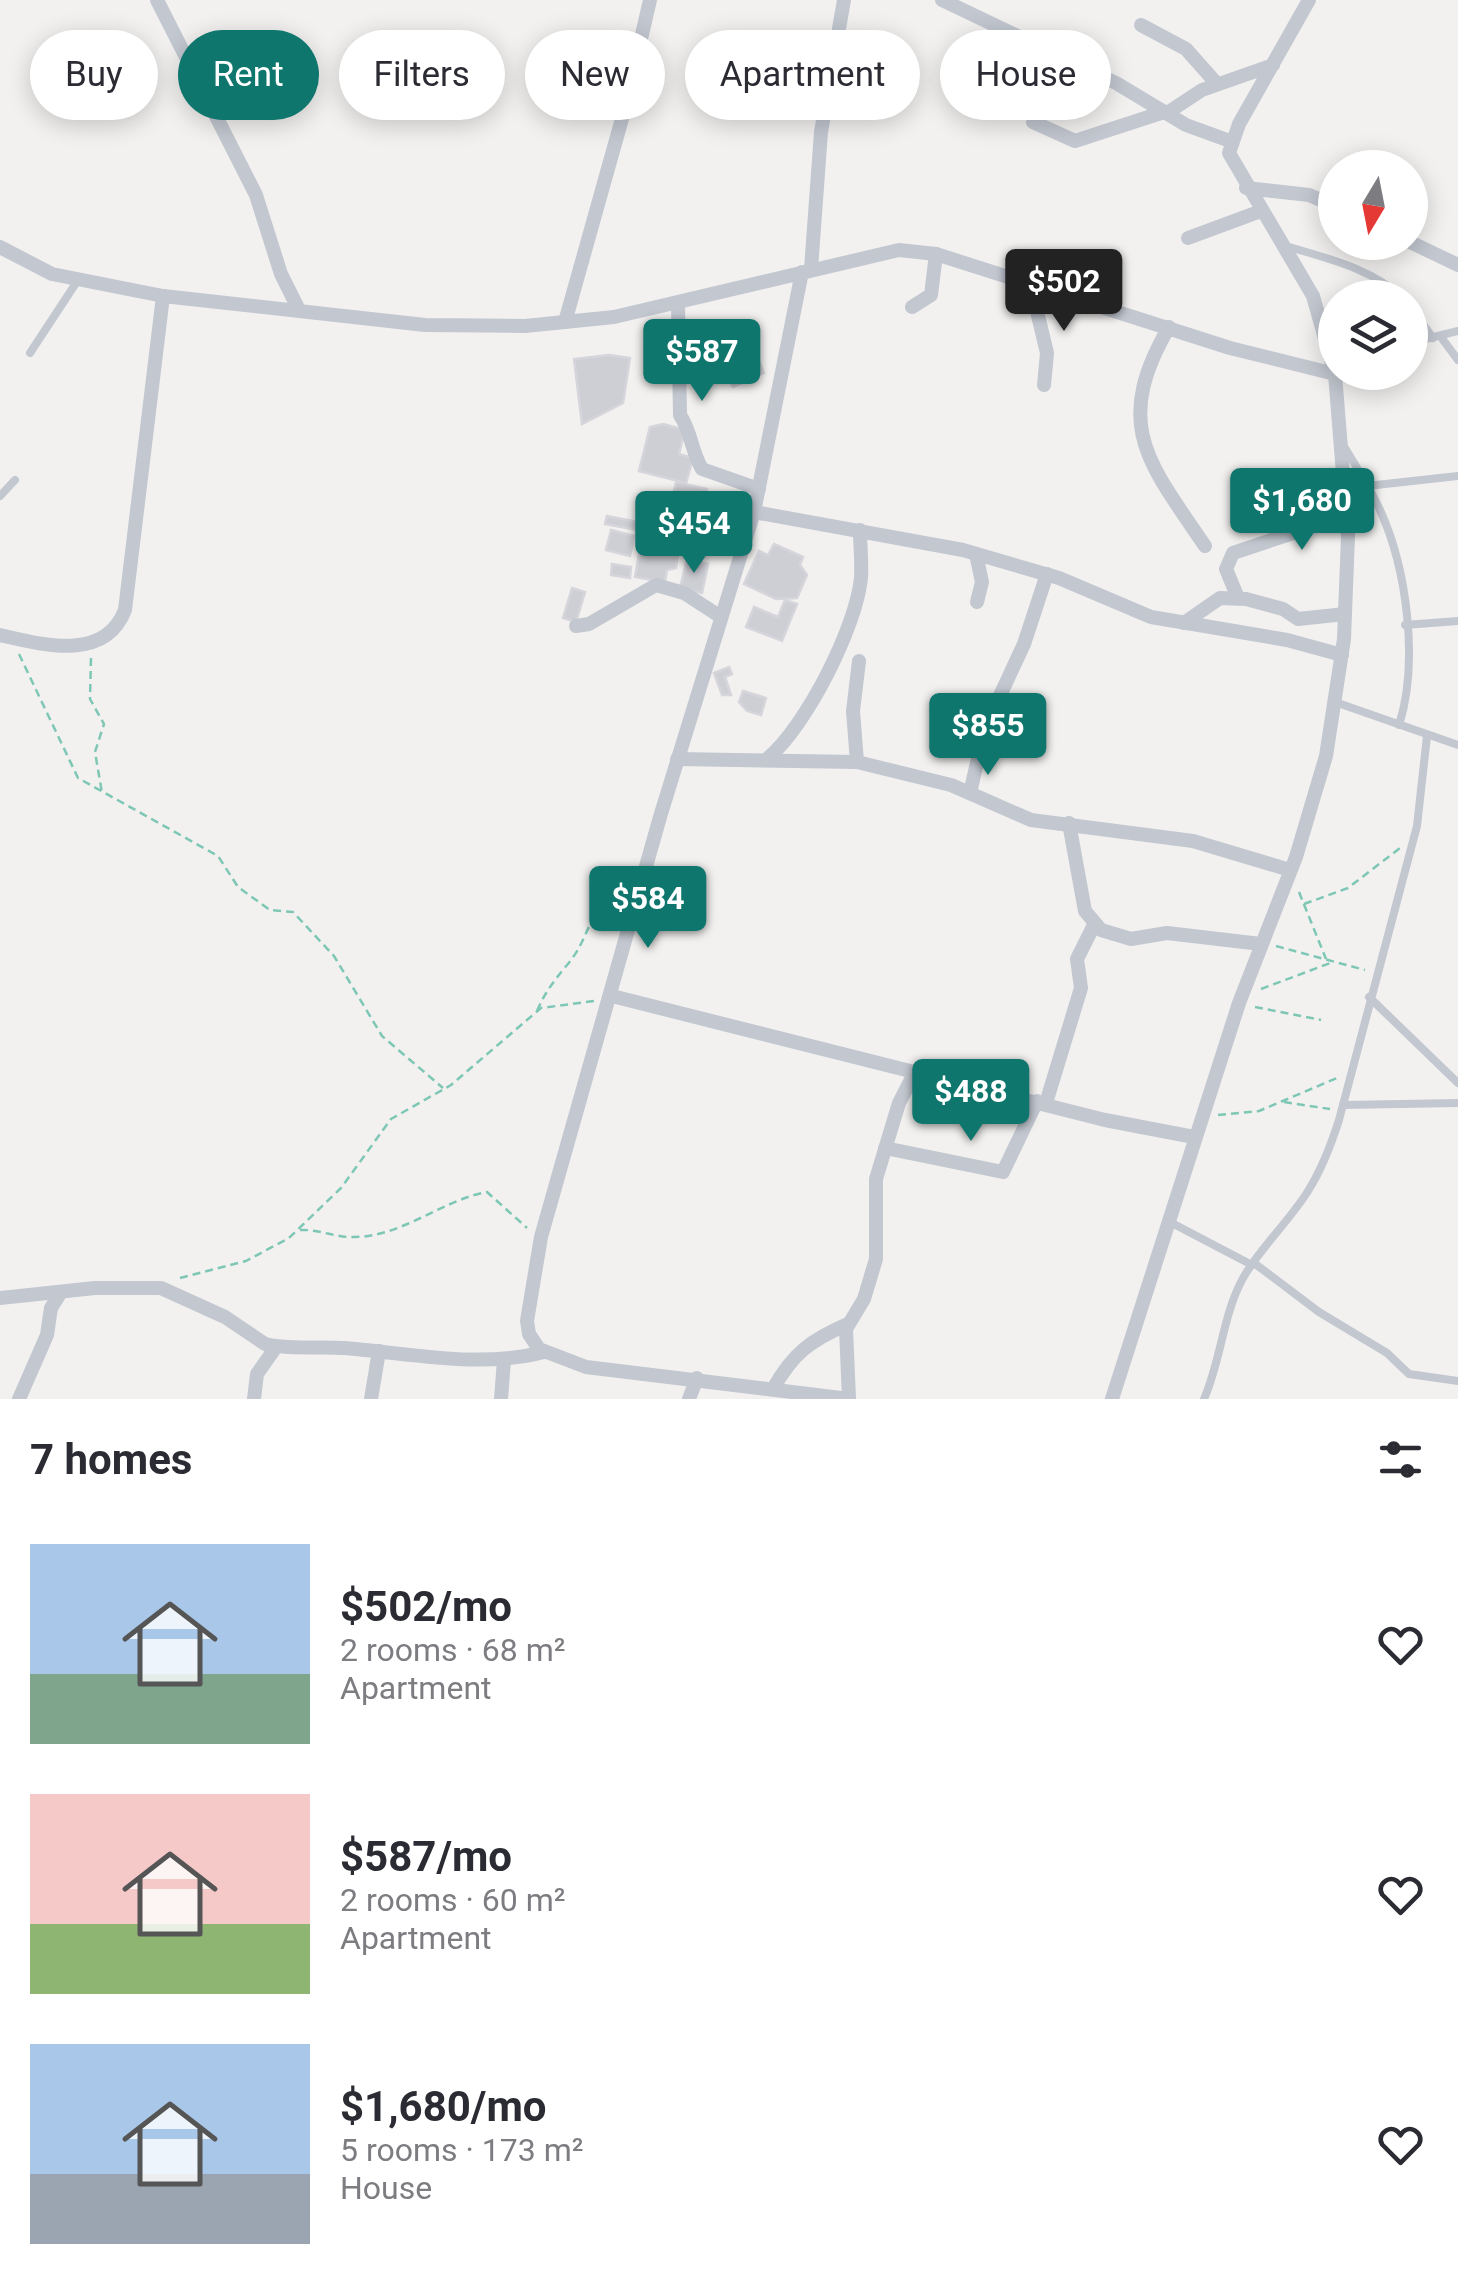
<!DOCTYPE html>
<html lang="en">
<head>
<meta charset="utf-8">
<style>
  body { margin:0; font-family:Roboto,sans-serif; background:#f2f2f3; color:#2b2b33; height:100vh; display:flex; flex-direction:column; font-size:38px; white-space:nowrap }
  * { box-sizing:border-box; margin:0 }
  p { font-size:32px; color:#7c7c81 }
  .icon { flex:none; width:55px; height:55px; fill:none; stroke:currentColor; stroke-width:2; stroke-linecap:round; stroke-linejoin:round }
  .map { position:relative; height:1399px; overflow:hidden }
  .side { display:flex; flex-direction:column; background:#fff; flex:1 }
  .side>* { flex:none }
  .hud { position:absolute; left:30px; top:30px; width:1400px; height:90px; display:flex; gap:20px }
  .needle { width:65px; rotate:190deg }
  .controls { position:absolute; left:1318px; top:150px; display:grid; gap:20px }
  .controls a { display:grid; place-items:center; width:110px; height:110px; border-radius:50%; background:#fff; box-shadow:0 5px 25px #0003; font-size:50px }
  .price { position:absolute; translate:-50% -85px; padding:0 22px; border-radius:10px; background:#0f766e; color:#fff; font-size:32px; line-height:65px; filter:drop-shadow(0 2px 5px #0008) }
  .price::after { content:''; position:absolute; left:50%; top:60px; width:30px; height:22px; margin-left:-15px; background:inherit; clip-path:polygon(0 0,100% 0,50% 100%) }
  .price.active { background:#222; color:#fff }
  ul { padding:0; list-style:none }
  li { display:flex; align-items:center; gap:30px; height:250px; padding:0 30px }
  li span { display:grid; place-items:center; flex:none; width:280px; height:200px; border-radius:0px; color:#555 }
  li>.icon { margin-inline-start:auto }
  span .icon { width:120px; height:120px; fill:#fffc; stroke-width:1 }
  li b { font-size:42px }
  h2 { display:flex; justify-content:space-between; align-items:center; height:120px; padding:0 30px; font-size:42px }
  .tag { padding:0 35px; border-radius:45px; background:#fff; box-shadow:0 5px 25px #0003; font-size:35px; line-height:90px }
  .tag.active { background:#0f766e; color:#fff }
  .map>svg:first-child { display:block }
</style>
</head>
<body>
<div class="map">
<svg width="1458" height="1399" viewBox="0 0 1458 1399">
  <rect width="100%" height="100%" fill="#f2f1f0"/>
  <!-- building -->
  <g fill="#ceced5" stroke="#d5d5db" stroke-width="2.5">
    <path d="M723,327L729,337L712,347L706,337Z"/>
    <path d="M744,327L764,373L733,387L727,373L744,366L730,333Z"/>
    <path d="M609,355L630,358L623,403L582,424L574,359Z"/>
    <path d="M663,424L685,430L679,454L693,458L686,483L639,471L650,427Z"/>
    <path d="M676,482L707,489L699,525L668,519Z"/>
    <path d="M607,516L669,528L666,546L679,548L676,568L667,570L665,582L635,577L643,531L605,524Z"/>
    <path d="M611,530L634,536L630,556L606,550Z"/>
    <path d="M774,544L803,557L800,565L807,575L797,598L776,599L744,584L759,551L768,555Z"/>
    <path d="M687,559L708,564L702,593L680,588Z"/>
    <path d="M612,564L631,567L630,578L611,575Z"/>
    <path d="M572,588L585,592L576,622L563,618Z"/>
    <path d="M785,600L797,604L782,641L746,627L754,607L778,617Z"/>
    <path d="M729,667L732,674L725,677L731,695H722L714,673Z"/>
    <path d="M743,691L766,698L761,715L747,711L739,702Z"/>
  </g>
  <g fill="none" stroke-linecap="round" stroke-linejoin="round">
    <!-- path -->
    <g stroke="#7ec7b5" stroke-width="2.5" stroke-dasharray="8 5" stroke-linecap="butt">
      <path d="M19,654L78,778L218,856L238,887L270,910L293,912L334,956L382,1036L443,1088"/>
      <path d="M91,658L90,699L104,724L95,752L102,793"/>
      <path d="M1299,892L1326,959"/>
      <path d="M1304,904L1348,888L1400,848"/>
      <path d="M1276,946L1365,970"/>
      <path d="M1261,989L1333,962"/>
      <path d="M1255,1007L1321,1020"/>
      <path d="M537,1011C545,992 554,981 567,965C593,934 580,920 624,891"/>
      <path d="M1284,1102L1330,1109"/>
      <path d="M1218,1115L1259,1111L1337,1078"/>
      <path d="M300,1230C319,1229 336,1238 354,1237C402,1237 442,1200 487,1192L527,1228"/>
      <path d="M180,1278L246,1261L289,1238L341,1188L391,1119L451,1085L541,1008L594,1001"/>
    </g>
    <!-- service -->
    <g stroke="#c2c7d0" stroke-width="8">
      <path d="M1286,246C1325,258 1372,268 1402,298"/>
      <path d="M1410,307L1433,338"/>
      <path d="M1441,337L1458,360"/>
      <path d="M1410,343L1458,331"/>
      <path d="M30,353L78,280"/>
      <path d="M1345,448C1357,468 1370,488 1380,510C1407,569 1419,663 1399,725"/>
      <path d="M1367,486L1458,476"/>
      <path d="M0,496L15,480"/>
      <path d="M1405,625L1458,621"/>
      <path d="M1335,702L1458,745"/>
      <path d="M1369,997L1458,1083"/>
      <path d="M1343,1105L1458,1103"/>
      <path d="M1168,1221L1252,1265"/>
      <path d="M1254,1263L1319,1312L1387,1353L1409,1374L1458,1381"/>
      <path d="M1204,1399C1222,1358 1223,1310 1246,1273C1264,1244 1290,1220 1308,1191C1322,1169 1331,1145 1339,1120L1417,826L1427,736"/>
    </g>
    <!-- minor -->
    <g stroke="#c2c7d0" stroke-width="14">
      <path d="M157,0L256,195L281,274L299,310"/>
      <path d="M942,0L1116,83L1186,125L1230,141"/>
      <path d="M1141,25L1186,49L1217,84"/>
      <path d="M1167,113L1202,90L1273,65"/>
      <path d="M1033,122L1075,141L1164,112"/>
      <path d="M1246,188L1309,195L1335,206"/>
      <path d="M1188,238L1261,211"/>
      <path d="M1410,242L1458,265"/>
      <path d="M0,247L52,274L163,296L425,325L525,326L614,317L899,250L936,254L1230,348L1335,374"/>
      <path d="M811,269L821,132L844,0"/>
      <path d="M802,272L754,512L660,817L541,1237L527,1321L529,1334L539,1349L586,1367L849,1399"/>
      <path d="M1030,282L1047,353L1044,385"/>
      <path d="M678,304L680,415C692,433 691,451 702,469L759,489"/>
      <path d="M912,307L931,295L936,254"/>
      <path d="M565,322L625,108L650,0"/>
      <path d="M1169,327C1112,425 1148,462 1205,546"/>
      <path d="M754,512L963,550L1059,578L1151,617L1287,640L1342,655"/>
      <path d="M976,554L982,582L977,602"/>
      <path d="M1238,598L1226,569L1233,553L1293,533L1345,486"/>
      <path d="M1184,623L1220,598L1246,599L1283,609L1298,619L1345,614"/>
      <path d="M576,626L589,624L656,585L684,593L721,617"/>
      <path d="M0,635C43,645 105,662 125,610L163,296"/>
      <path d="M768,758C806,726 856,628 861,578C862,562 860,545 860,530"/>
      <path d="M677,759L857,762L951,785L1031,820L1193,841L1290,870"/>
      <path d="M857,762L853,711L859,661"/>
      <path d="M970,793L985,728L1024,644L1047,574"/>
      <path d="M1069,823L1085,911L1101,930L1131,939L1167,933L1261,944"/>
      <path d="M612,996L1105,1120L1194,1137"/>
      <path d="M1046,1103L1081,988L1077,959L1094,925"/>
      <path d="M885,1148L1003,1172L1037,1101"/>
      <path d="M0,1298L95,1288H161L225,1317L265,1344C290,1350 317,1346 343,1348C410,1353 478,1369 544,1352"/>
      <path d="M773,1389C793,1353 811,1340 848,1324"/>
      <path d="M19,1399L47,1335L51,1308L61,1292"/>
      <path d="M254,1399L257,1374L276,1347"/>
      <path d="M371,1399L379,1351"/>
      <path d="M501,1399L504,1360"/>
      <path d="M689,1399L697,1378"/>
      <path d="M849,1399L846,1329L864,1299L876,1259V1179L899,1103L915,1072"/>
      <path d="M1112,1399L1239,1003L1296,857L1326,756L1344,639L1348,536L1335,374L1313,296L1229,153L1239,124L1309,0"/>
    </g>
  </g>
</svg>
<div class="controls">
<a><svg class="needle" viewBox="-14 -14 28 28"><path d="M0-13l5 13h-10z" fill="#e53935"/><path d="M0 13l5-13h-10z" fill="#7c7c81"/></svg></a>
<a><svg class="icon" aria-label="layers" viewBox="0 0 24 24"><path d="M12 4l9 5-9 5-9-5zM3 14l9 5 9-5"/></svg></a>
</div>
<b class="price active" style="left:1064px;top:334px">$502</b>
<b class="price" style="left:702px;top:404px">$587</b>
<b class="price" style="left:1302px;top:553px">$1,680</b>
<b class="price" style="left:694px;top:576px">$454</b>
<b class="price" style="left:988px;top:778px">$855</b>
<b class="price" style="left:648px;top:951px">$584</b>
<b class="price" style="left:971px;top:1144px">$488</b>
<div class="hud">
<a class="tag">Buy</a>
<a class="tag active">Rent</a>
<a class="tag">Filters</a>
<a class="tag">New</a>
<a class="tag">Apartment</a>
<a class="tag">House</a>
</div>
</div>
<section class="side">
<h2>7 homes<svg class="icon" aria-label="filters" viewBox="0 0 24 24"><path d="M4 7h16M4 17h16"/><circle cx="9" cy="7" r="2"/><circle cx="15" cy="17" r="2"/></svg></h2>
<ul>
<li><span style="background:linear-gradient(#a9c7e8 65%,#7fa58c 0)"><svg class="icon" aria-label="home" viewBox="0 0 24 24"><path d="M3 11l9-7 9 7M6 9v11h12V9"/></svg></span><div><b>$502/mo</b><p>2 rooms · 68 m²</p><p>Apartment</p></div><svg class="icon" aria-label="heart" viewBox="0 0 24 24"><path d="M12 20l-8-8c-3-5 5-10 8-4 3-6 11-1 8 4z"/></svg></li>
<li><span style="background:linear-gradient(#f6c9c9 65%,#8fb573 0)"><svg class="icon" aria-label="home" viewBox="0 0 24 24"><path d="M3 11l9-7 9 7M6 9v11h12V9"/></svg></span><div><b>$587/mo</b><p>2 rooms · 60 m²</p><p>Apartment</p></div><svg class="icon" aria-label="heart" viewBox="0 0 24 24"><path d="M12 20l-8-8c-3-5 5-10 8-4 3-6 11-1 8 4z"/></svg></li>
<li><span style="background:linear-gradient(#a9c7e8 65%,#9aa5b1 0)"><svg class="icon" aria-label="home" viewBox="0 0 24 24"><path d="M3 11l9-7 9 7M6 9v11h12V9"/></svg></span><div><b>$1,680/mo</b><p>5 rooms · 173 m²</p><p>House</p></div><svg class="icon" aria-label="heart" viewBox="0 0 24 24"><path d="M12 20l-8-8c-3-5 5-10 8-4 3-6 11-1 8 4z"/></svg></li>
</ul>
</section>
</body>
</html>
